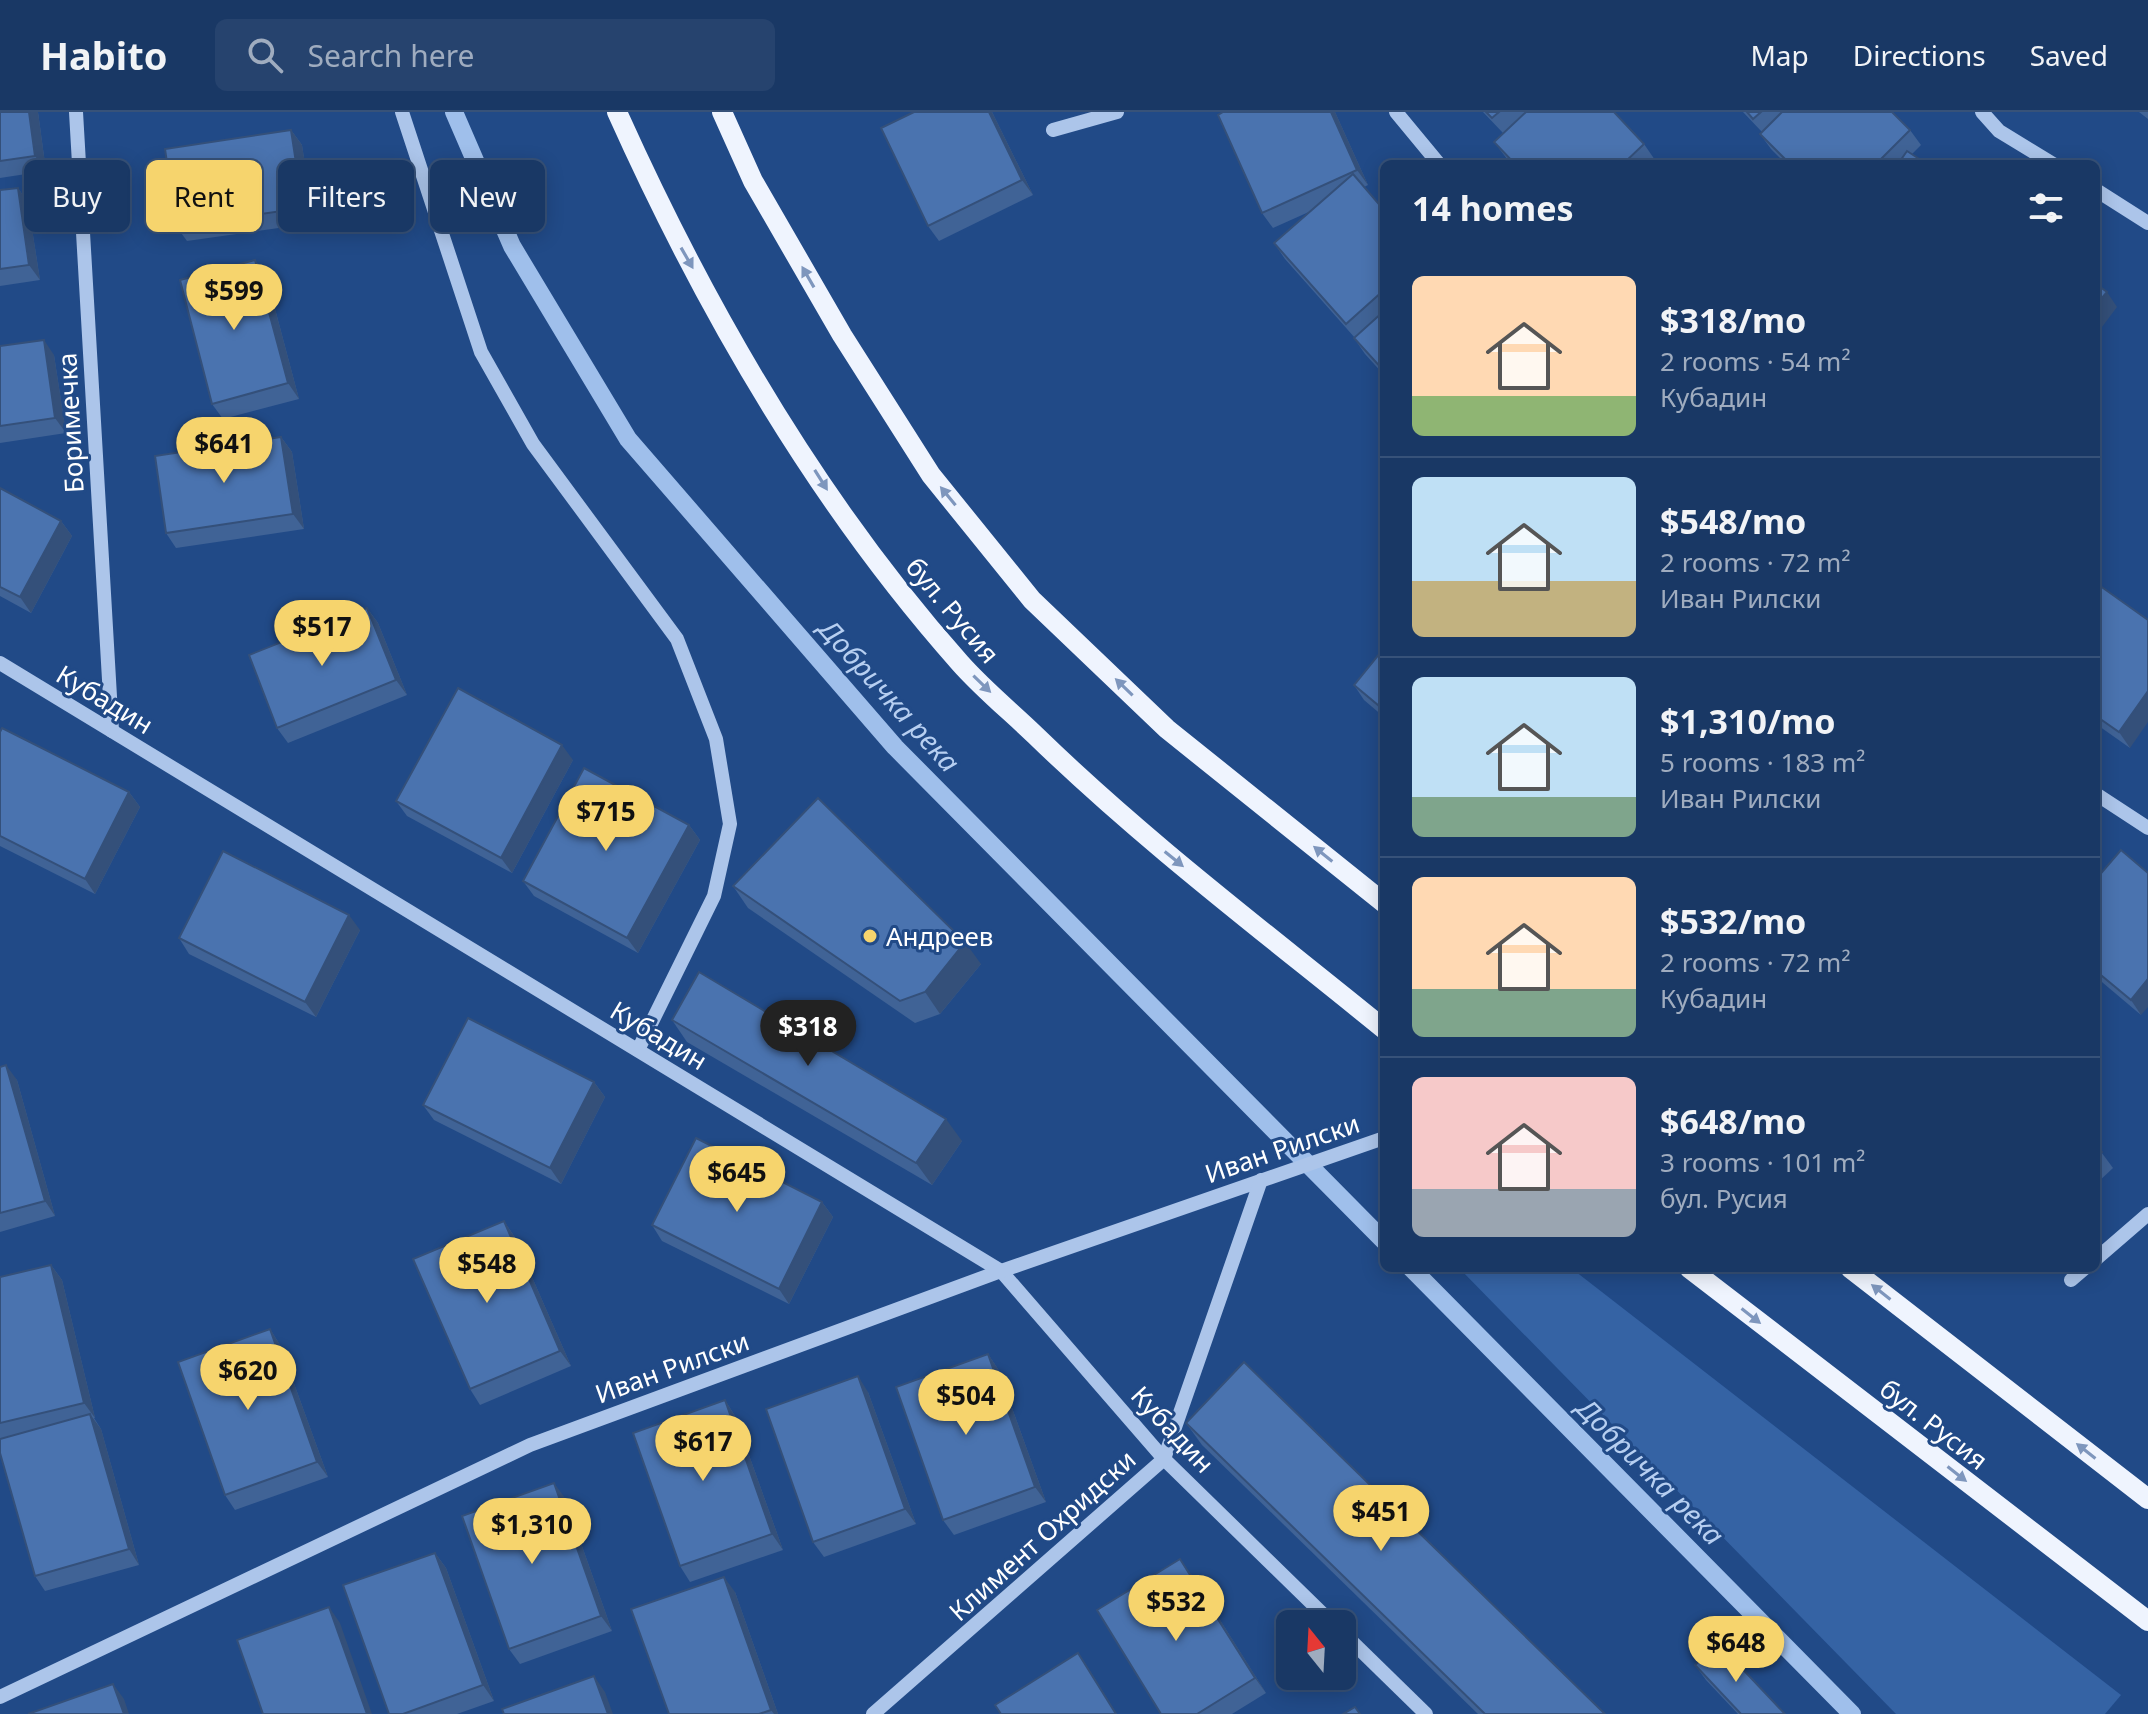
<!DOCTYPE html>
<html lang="en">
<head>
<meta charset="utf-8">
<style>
  body { margin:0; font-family:"Noto Sans",sans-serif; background:#26436e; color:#f1f3f6; height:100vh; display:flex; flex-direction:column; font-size:30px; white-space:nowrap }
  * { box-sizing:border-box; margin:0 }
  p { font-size:26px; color:#9facbf }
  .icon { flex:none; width:44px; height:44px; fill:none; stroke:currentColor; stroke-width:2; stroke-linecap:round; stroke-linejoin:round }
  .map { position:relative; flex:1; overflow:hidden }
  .panel { position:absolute; left:1380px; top:48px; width:720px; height:1112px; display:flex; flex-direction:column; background:#193865; border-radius:12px; box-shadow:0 4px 20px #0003,0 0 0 2px #375279 }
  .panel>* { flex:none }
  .guide { position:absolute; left:24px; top:48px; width:760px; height:72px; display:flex; gap:16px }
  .needle { width:52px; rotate:342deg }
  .tools { position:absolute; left:1276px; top:1498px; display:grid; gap:16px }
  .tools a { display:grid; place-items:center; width:80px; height:80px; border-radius:12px; background:#193865; box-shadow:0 4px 20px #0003,0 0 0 2px #375279; font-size:40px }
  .price { position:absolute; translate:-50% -68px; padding:0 18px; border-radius:28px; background:#f6d46d; color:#111; font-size:26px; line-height:52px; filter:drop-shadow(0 2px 4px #0008) }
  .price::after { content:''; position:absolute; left:50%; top:48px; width:24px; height:18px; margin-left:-12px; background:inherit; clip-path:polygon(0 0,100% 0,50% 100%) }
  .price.selected { background:#222; color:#fff }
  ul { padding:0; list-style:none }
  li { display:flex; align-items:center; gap:24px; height:200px; padding:0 32px }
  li+li { border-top:2px solid #375279 }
  li span { display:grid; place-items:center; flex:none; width:224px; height:160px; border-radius:12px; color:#555 }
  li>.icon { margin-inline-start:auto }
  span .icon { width:96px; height:96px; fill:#fffc; stroke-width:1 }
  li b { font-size:34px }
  h2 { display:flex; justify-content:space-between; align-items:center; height:96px; padding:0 32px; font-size:34px }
  .chip { padding:0 28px; border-radius:12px; background:#193865; box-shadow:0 4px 20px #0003,0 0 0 2px #375279; font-size:28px; line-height:72px }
  .chip.selected { background:#f6d46d; color:#111 }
  header { display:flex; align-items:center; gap:48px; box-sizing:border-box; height:112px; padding:0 40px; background:#193865; border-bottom:2px solid #375279 }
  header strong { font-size:38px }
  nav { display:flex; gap:44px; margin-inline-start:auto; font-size:28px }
  .search { width:560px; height:72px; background:#26436e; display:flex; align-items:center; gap:20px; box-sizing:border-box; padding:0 28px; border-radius:12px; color:#9facbf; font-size:30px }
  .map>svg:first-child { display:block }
</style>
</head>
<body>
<header>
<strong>Habito</strong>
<div class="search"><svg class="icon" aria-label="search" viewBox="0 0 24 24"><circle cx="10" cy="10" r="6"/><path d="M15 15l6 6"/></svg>Search here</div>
<nav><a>Map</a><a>Directions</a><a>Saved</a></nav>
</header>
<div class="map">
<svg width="2148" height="1602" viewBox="0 0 2148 1602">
  <rect width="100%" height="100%" fill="#214a87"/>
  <!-- green -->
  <path fill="#3563a4" d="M1459,1156H1571L2121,1583L2105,1602H1896Z"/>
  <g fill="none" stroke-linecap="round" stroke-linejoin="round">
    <!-- stream -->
    <g stroke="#9fbfeb" stroke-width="18">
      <path d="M454,0L512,134L628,327L895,635L1384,1129"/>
      <path d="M1411,1156L1852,1602"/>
    </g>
    <!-- minor -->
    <g stroke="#acc5ea" stroke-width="14">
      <path d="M76,0L112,619"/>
      <path d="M402,0L481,240L533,332L677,527L716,627L730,712L714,784L638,938"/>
      <path d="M1396,0L1439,52"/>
      <path d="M1982,0L1999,19L2053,52"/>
      <path d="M1053,18L1117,0"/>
      <path d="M2096,78L2148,111"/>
      <path d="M0,551L1001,1159L1164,1347L1333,1512"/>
      <path d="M2096,682L2148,716"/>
      <path d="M2096,1147L2148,1102"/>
      <path d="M2071,1168L2085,1156"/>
      <path d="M1342,1520L1426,1602"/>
      <path d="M0,1585L530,1333L1001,1159L1384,1026"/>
      <path d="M873,1602L1164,1347L1261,1068"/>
    </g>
    <!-- major -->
    <g stroke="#eff4fe" stroke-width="20">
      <path d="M617,0C705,196 817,390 960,551C983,577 1010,599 1035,623C1144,729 1266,821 1384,917"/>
      <path d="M722,0L753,69L842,223L931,363L1032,488L1167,617L1384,791"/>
      <path d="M1689,1156L2148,1509"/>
      <path d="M1850,1156L2148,1387"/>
    </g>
  </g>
  <!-- wall -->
  <g fill="#406396">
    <path d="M0,0H38L46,59L0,66Z"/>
    <path d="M914,0H992L1033,83L939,129L928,114Z"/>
    <path d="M1223,0H1335L1368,73L1364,75L1384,98V263L1365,242L1354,226H1355L1285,147L1274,131L1311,99L1273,116L1262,101Z"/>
    <path d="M1483,0H1526L1644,32L1655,48L1651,52H1511L1494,30L1503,21Z"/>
    <path d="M1743,0H1892L1910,18L1921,33L1912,42L1927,52H1786L1771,37L1760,22L1762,20Z"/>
    <path d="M2139,0H2148V7Z"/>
    <path d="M291,18L302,33L314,111L187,129L176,114Z"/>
    <path d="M18,76L28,91L40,168L0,174V78Z"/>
    <path d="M255,148L266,163L299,287L223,307L212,292Z"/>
    <path d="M0,234L54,243L66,321L0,331Z"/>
    <path d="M281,325L292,340L304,417L176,436L166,421Z"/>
    <path d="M0,376L61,409L72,424L31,501L0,484Z"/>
    <path d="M2096,472L2130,636L2096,612Z"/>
    <path d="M367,496L378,511L407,583L288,631L277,616Z"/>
    <path d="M1384,536V605L1364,588L1354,573Z"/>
    <path d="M0,620L129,680L140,695L95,782L0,734Z"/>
    <path d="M573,648L512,761L407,704L396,689Z"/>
    <path d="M689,713L700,728L638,841L534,784L523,769Z"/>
    <path d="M2096,767L2141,903L2096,865Z"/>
    <path d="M733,774L981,852L940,902L915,911L748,796Z"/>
    <path d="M360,818L316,905L189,842L179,826Z"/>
    <path d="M672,908L962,1029L932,1073L687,930Z"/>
    <path d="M0,955L17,968L55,1104L0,1120Z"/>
    <path d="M594,970L605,985L561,1072L434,1008L423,993Z"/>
    <path d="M2096,1033L2113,1056L2096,1072Z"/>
    <path d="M822,1090L833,1105L789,1192L662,1129L652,1113Z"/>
    <path d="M504,1109L514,1124L571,1254L480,1293L470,1277Z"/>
    <path d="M51,1153L62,1168L95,1306H94L101,1317L139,1453L45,1479L35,1464L0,1341V1165Z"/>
    <path d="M270,1217L280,1233L328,1365L235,1398L225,1383Z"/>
    <path d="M988,1242L998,1257L1046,1390L954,1423L943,1408Z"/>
    <path d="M868,1280L916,1412L824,1445L813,1430Z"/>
    <path d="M725,1288L735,1304L783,1438L690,1470L680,1454Z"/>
    <path d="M1186,1311L1605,1602H1478L1202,1333Z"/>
    <path d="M565,1386L612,1519L520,1552L509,1537Z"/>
    <path d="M435,1441L446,1456L494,1589L457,1602H389Z"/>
    <path d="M1191,1462L1266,1581L1232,1602H1161Z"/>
    <path d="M735,1480L778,1602H669Z"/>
    <path d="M1695,1553L1785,1602H1738L1706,1568Z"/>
  </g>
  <!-- shaded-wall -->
  <g fill="#34507a">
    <path d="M29,0H38L46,59L35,44Z"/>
    <path d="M989,0H992L1033,83L1022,68Z"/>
    <path d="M1331,0H1335L1368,73L1357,58Z"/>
    <path d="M291,18L302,33L314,111L303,96Z"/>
    <path d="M18,76L28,91L40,168L29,153Z"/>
    <path d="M255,148L266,163L299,287L288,271Z"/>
    <path d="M2107,180L2117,195L2096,223V193Z"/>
    <path d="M44,228L54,243L66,321L55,306Z"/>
    <path d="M281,325L292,340L304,417L293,402Z"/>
    <path d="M61,409L72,424L31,501L20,485Z"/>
    <path d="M367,496L378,511L407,583L396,568Z"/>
    <path d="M2148,579V610L2130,636L2119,620Z"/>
    <path d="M562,633L573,648L512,761L501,746Z"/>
    <path d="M129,680L140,695L95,782L85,767Z"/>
    <path d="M689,713L700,728L638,841L627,826Z"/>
    <path d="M349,803L360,818L316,905L305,890Z"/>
    <path d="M965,830L981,852L940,902L925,880Z"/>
    <path d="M2148,867V895L2141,903L2131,888Z"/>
    <path d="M6,953L17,968L55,1104L45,1089Z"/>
    <path d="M594,970L605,985L561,1072L550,1056Z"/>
    <path d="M946,1007L962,1029L932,1073L916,1051Z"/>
    <path d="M822,1090L833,1105L789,1192L779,1177Z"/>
    <path d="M504,1109L514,1124L571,1254L560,1239Z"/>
    <path d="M51,1153L62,1168L95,1306L84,1291Z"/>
    <path d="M270,1217L280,1233L328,1365L317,1350Z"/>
    <path d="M988,1242L998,1257L1046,1390L1035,1375Z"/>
    <path d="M858,1264L868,1280L916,1412L905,1397Z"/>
    <path d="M725,1288L735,1304L783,1438L772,1422Z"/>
    <path d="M90,1302L101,1317L139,1453L129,1437Z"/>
    <path d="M554,1371L565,1386L612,1519L601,1504Z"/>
    <path d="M435,1441L446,1456L494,1589L483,1573Z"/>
    <path d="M1180,1447L1191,1462L1266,1581L1255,1566Z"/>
    <path d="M724,1465L735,1480L778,1602H774L771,1598Z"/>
    <path d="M329,1495L340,1511L372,1602H367Z"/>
    <path d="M1078,1541L1089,1557L1117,1602H1116Z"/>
    <path d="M594,1564L605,1580L613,1602H608Z"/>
    <path d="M113,1572L124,1587L129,1602H124Z"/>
  </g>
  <!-- building -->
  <g fill="#4a73af" stroke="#34507a" stroke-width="2">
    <path d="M0,0H29L35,44L0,49Z"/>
    <path d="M914,0H989L1022,68L928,114L881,16Z"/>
    <path d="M1223,0H1331L1357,58L1262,101L1218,3Z"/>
    <path d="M1486,0H1499L1492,6Z"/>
    <path d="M1526,0H1614L1644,32L1623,52H1515L1494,30Z"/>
    <path d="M1747,0H1761L1753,7Z"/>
    <path d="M1782,0H1892L1910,18L1876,52H1790L1760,22Z"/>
    <path d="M291,18L303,96L176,114L165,37Z"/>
    <path d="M1907,39L1927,52H1898Z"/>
    <path d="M1353,62L1384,98V178L1346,212L1274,131Z"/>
    <path d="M18,76L29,153L0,157V78Z"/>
    <path d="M255,148L288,271L212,292L180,168Z"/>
    <path d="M2096,172L2107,180L2096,193Z"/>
    <path d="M1384,199V259L1354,226Z"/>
    <path d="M44,228L55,306L0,314V234Z"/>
    <path d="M281,325L293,402L166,421L155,344Z"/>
    <path d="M0,376L61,409L20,485L0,475Z"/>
    <path d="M2096,471L2148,508V579L2119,620L2096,604Z"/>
    <path d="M367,496L396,568L277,616L249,543Z"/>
    <path d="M1384,536V598L1354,573Z"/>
    <path d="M458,576L562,633L501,746L396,689Z"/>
    <path d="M2,616L129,680L85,767L0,724V620Z"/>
    <path d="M584,656L689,713L627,826L523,769Z"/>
    <path d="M818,686L965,830L925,880L900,889L733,774Z"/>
    <path d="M2121,738L2148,761V867L2131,888L2096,859V767Z"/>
    <path d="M223,739L349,803L305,890L179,826Z"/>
    <path d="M699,860L946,1007L916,1051L672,908Z"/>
    <path d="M468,906L594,970L550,1056L423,993Z"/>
    <path d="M6,953L45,1089L0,1101V955Z"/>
    <path d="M696,1026L822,1090L779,1177L652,1113Z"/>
    <path d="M2096,1033L2102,1040L2096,1046Z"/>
    <path d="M504,1109L560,1239L470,1277L413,1147Z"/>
    <path d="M51,1153L84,1291L0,1311V1165Z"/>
    <path d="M270,1217L317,1350L225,1383L178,1250Z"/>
    <path d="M988,1242L1035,1375L943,1408L896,1275Z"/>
    <path d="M1244,1250L1605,1602H1485L1186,1311Z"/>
    <path d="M858,1264L905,1397L813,1430L766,1297Z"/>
    <path d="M725,1288L772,1422L680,1454L633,1321Z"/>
    <path d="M90,1302L129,1437L35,1464L0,1341V1327Z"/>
    <path d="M554,1371L601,1504L509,1537L462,1404Z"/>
    <path d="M435,1441L483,1573L403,1602H389L343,1473Z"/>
    <path d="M1180,1447L1255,1566L1197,1602H1161L1097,1498Z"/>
    <path d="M724,1465L771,1598L759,1602H669L631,1497Z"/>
    <path d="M329,1495L367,1602H263L237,1528Z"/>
    <path d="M1718,1531L1785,1602H1741L1695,1553Z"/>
    <path d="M1078,1541L1116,1602H1001L995,1593Z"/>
    <path d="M594,1564L608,1602H504L502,1597Z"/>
    <path d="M113,1572L124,1602H28Z"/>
    <path d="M1355,1595L1360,1602H1343Z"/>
  </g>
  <!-- one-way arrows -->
  <defs><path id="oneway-solid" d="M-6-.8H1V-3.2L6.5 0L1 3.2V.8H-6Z" transform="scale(2)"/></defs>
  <g fill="#7e96bd">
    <use href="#oneway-solid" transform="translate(687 146) rotate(60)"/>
    <use href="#oneway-solid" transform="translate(808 165) rotate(-120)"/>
    <use href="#oneway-solid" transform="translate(821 368) rotate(58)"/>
    <use href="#oneway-solid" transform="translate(948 384) rotate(-129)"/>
    <use href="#oneway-solid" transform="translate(982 572) rotate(44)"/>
    <use href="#oneway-solid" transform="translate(1124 575) rotate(-136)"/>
    <use href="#oneway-solid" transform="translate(1323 742) rotate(-141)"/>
    <use href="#oneway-solid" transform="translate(1174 747) rotate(39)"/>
    <use href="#oneway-solid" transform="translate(1881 1180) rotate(-142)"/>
    <use href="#oneway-solid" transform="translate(1751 1204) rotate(38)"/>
    <use href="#oneway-solid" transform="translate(2086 1339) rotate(-142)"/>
    <use href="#oneway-solid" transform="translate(1957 1362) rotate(38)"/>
  </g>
  <!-- markers -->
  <circle fill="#f6d46d" stroke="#214a87" stroke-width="3" cx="870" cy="824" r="8"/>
  <g text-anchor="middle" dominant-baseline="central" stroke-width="6" stroke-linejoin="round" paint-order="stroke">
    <!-- street labels -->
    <g font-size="26" fill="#fff" stroke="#214a87">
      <text transform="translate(70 311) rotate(-93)">Боримечка</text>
      <text transform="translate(953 498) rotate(50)">бул. Русия</text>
      <text transform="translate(105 587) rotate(31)">Кубадин</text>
      <text transform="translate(659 923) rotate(31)">Кубадин</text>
      <text transform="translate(1282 1036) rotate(-19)">Иван Рилски</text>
      <text transform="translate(672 1255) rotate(-20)">Иван Рилски</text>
      <text transform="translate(1934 1312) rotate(38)">бул. Русия</text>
      <text transform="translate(1173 1317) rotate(47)">Кубадин</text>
      <text transform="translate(1042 1423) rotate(-42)">Климент Охридски</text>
    </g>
    <!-- poi labels -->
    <g font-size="26" fill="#fff" stroke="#214a87" text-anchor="start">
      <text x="886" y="824">Андреев</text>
    </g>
    <!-- water labels -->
    <g font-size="28" font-style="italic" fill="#b7cff1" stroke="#214a87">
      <text transform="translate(890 583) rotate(48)">Добричка река</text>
      <text transform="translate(1651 1359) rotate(45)">Добричка река</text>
    </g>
  </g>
</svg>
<div class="tools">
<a><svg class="needle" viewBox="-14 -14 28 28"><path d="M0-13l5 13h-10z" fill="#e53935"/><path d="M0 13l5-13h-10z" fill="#9facbf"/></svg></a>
</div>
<b class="price" style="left:234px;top:220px">$599</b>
<b class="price" style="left:224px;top:373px">$641</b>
<b class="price" style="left:322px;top:556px">$517</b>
<b class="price" style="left:606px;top:741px">$715</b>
<b class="price selected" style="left:808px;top:956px">$318</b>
<b class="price" style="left:737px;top:1102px">$645</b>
<b class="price" style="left:487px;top:1193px">$548</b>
<b class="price" style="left:248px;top:1300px">$620</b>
<b class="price" style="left:966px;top:1325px">$504</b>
<b class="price" style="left:703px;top:1371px">$617</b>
<b class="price" style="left:1381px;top:1441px">$451</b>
<b class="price" style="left:532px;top:1454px">$1,310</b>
<b class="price" style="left:1176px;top:1531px">$532</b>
<b class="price" style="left:1736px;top:1572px">$648</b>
<div class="guide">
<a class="chip">Buy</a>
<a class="chip selected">Rent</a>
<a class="chip">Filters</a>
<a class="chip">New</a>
</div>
<section class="panel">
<h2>14 homes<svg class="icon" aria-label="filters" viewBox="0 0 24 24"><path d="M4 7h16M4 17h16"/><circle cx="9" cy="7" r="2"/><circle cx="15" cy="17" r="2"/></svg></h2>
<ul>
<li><span style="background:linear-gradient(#ffd9b3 75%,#8fb573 0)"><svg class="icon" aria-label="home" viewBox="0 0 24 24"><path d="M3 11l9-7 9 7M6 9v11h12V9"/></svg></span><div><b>$318/mo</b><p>2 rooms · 54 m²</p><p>Кубадин</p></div></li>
<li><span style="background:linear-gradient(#bfe0f5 65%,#c2b280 0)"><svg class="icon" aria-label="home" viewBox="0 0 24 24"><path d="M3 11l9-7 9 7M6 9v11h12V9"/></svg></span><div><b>$548/mo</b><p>2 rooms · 72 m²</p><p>Иван Рилски</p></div></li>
<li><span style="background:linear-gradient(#bfe0f5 75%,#7fa58c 0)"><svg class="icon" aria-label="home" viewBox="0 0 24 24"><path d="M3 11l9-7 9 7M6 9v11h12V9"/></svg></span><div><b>$1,310/mo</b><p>5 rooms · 183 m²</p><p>Иван Рилски</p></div></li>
<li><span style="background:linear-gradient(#ffd9b3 70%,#7fa58c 0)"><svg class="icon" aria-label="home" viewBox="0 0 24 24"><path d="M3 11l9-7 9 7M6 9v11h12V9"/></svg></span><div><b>$532/mo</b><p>2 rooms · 72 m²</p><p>Кубадин</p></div></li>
<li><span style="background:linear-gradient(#f6c9c9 70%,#9aa5b1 0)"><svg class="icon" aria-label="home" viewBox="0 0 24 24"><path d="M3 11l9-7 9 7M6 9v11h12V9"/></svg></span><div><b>$648/mo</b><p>3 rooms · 101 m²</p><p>бул. Русия</p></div></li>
</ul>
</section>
</div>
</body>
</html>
